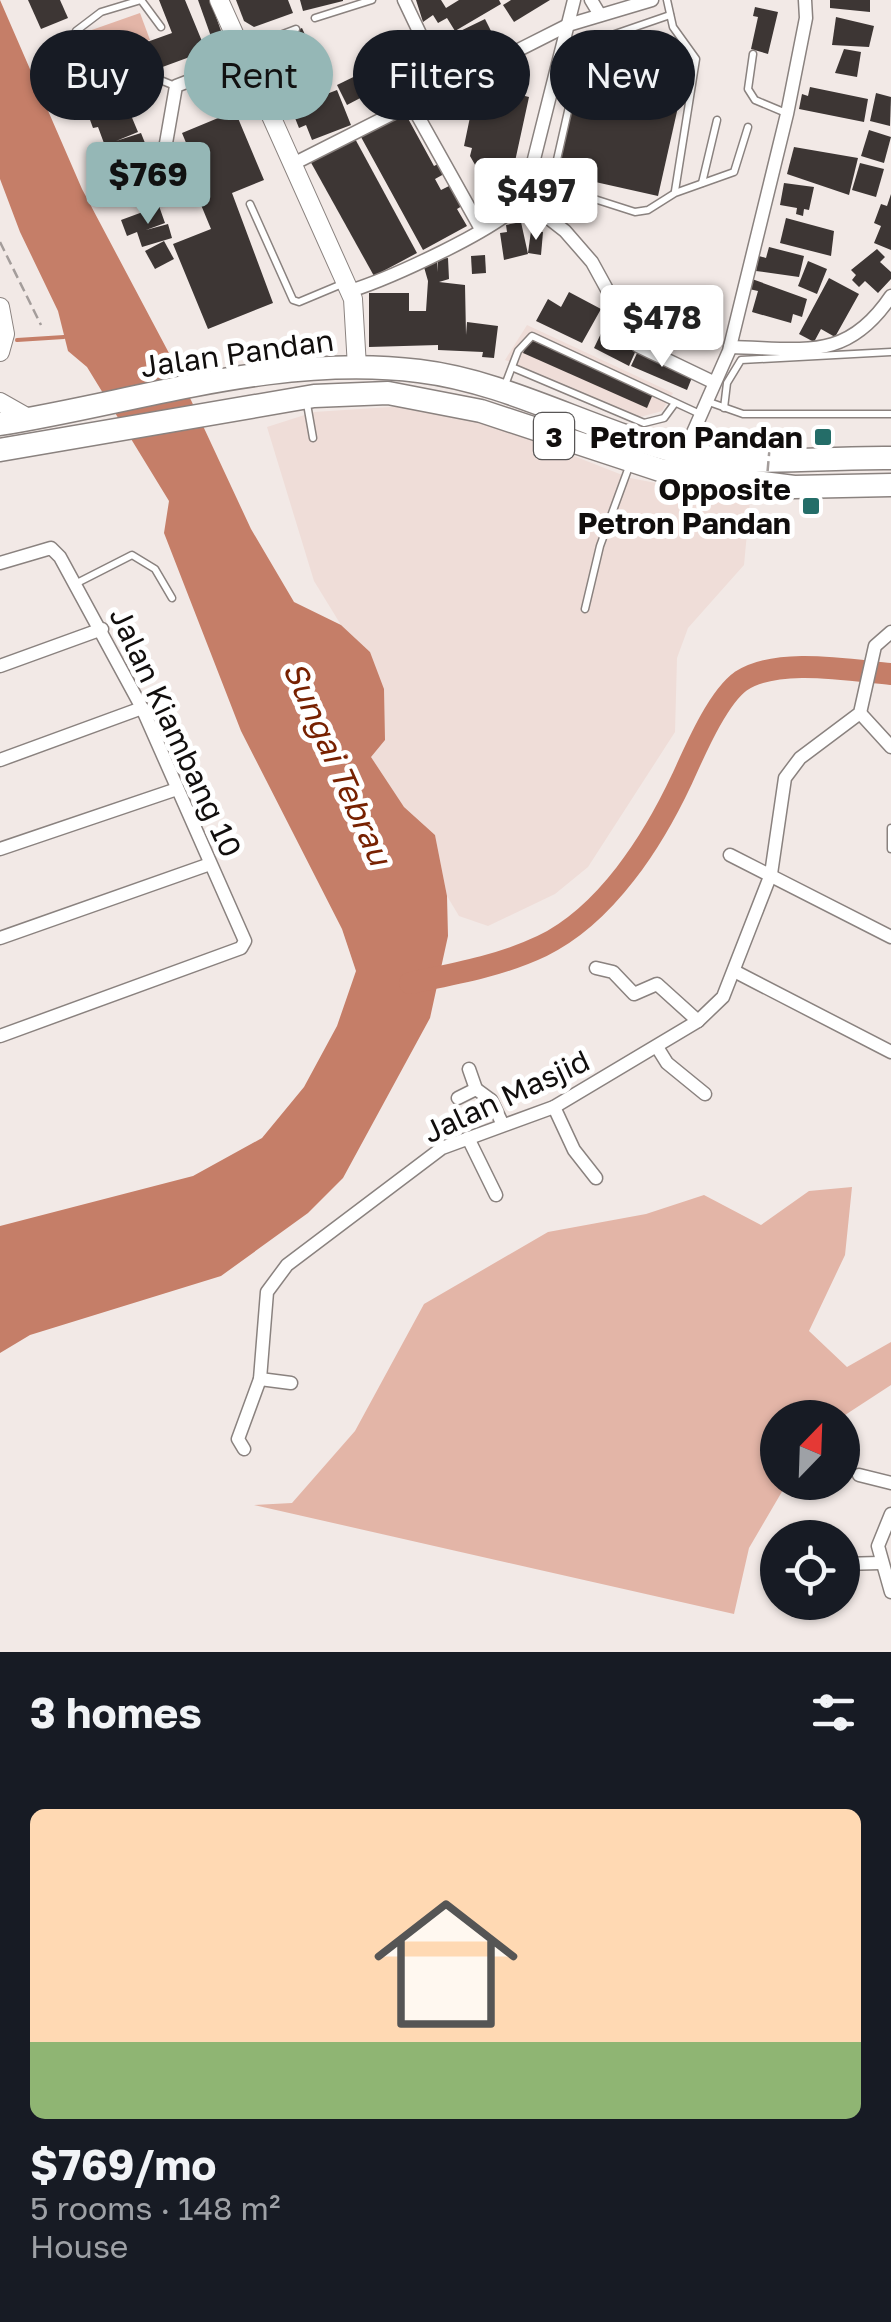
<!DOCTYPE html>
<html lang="en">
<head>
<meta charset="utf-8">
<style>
  body { margin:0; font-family:"Golos Text",sans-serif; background:#20242c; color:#f1f3f6; height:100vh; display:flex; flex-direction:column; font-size:38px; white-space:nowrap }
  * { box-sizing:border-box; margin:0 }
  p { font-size:32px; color:#9ea1a6 }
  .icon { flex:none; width:55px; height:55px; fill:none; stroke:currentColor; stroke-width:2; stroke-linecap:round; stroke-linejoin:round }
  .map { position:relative; height:1652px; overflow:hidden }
  .side { display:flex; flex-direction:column; background:#171b24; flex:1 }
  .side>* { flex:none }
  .hud { position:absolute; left:30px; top:30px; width:832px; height:90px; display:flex; gap:20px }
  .needle { width:65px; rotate:23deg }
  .tools { position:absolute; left:760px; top:1400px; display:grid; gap:20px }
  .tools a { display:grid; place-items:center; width:100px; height:100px; border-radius:50%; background:#171b24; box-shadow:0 2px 8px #0004; font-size:50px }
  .price { position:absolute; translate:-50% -85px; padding:0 22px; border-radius:10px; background:#fff; color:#222; font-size:32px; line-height:65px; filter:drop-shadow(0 2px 5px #0008) }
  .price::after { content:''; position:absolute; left:50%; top:60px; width:30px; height:22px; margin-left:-15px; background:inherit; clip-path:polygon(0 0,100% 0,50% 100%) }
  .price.active { background:#95b7b6; color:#111 }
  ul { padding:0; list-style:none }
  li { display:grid; align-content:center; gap:20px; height:530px; padding:0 30px }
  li+li { border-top:2px solid #363941 }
  li span { display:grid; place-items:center; height:310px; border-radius:15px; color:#555 }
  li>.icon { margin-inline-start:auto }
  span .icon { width:180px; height:180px; fill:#fffc; stroke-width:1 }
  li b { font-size:42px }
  h2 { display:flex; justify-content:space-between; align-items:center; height:120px; padding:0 30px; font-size:42px }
  .chip { padding:0 35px; border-radius:45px; background:#171b24; box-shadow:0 2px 8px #0004; font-size:35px; line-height:90px }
  .chip.active { background:#95b7b6; color:#111 }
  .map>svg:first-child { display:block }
</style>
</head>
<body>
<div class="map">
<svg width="891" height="1652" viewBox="0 0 891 1652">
  <rect width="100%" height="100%" fill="#f2e9e6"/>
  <!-- built -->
  <g fill="#efddd8">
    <path d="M527,325L673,393L662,411L640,417L505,360Z"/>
    <path d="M421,405L479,419L630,478L750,501L744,565L688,628L677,658L675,732L588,867L555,894L488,926L459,916L447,896L435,835L404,807L371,757L370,652L341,625L314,581L267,427L314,412Z"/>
  </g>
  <!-- green -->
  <g fill="#e3b5a7">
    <path d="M140,13L150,40L96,59L86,32Z"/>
    <path d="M852,1187L845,1255L809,1331L847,1367L891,1342V1385L842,1417L778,1418V1482L787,1483L749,1548L734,1614L254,1505L292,1503L355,1431L424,1304L548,1232L646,1214L704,1195L761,1225L809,1191Z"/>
  </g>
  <!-- water -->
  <path fill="#c57e68" d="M0,0L82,189L170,355L251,529L294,602L341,625L370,652L384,689L385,740L371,757L404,807L435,835L447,896L448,936L430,1018L343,1178L308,1213L221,1276L30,1335L0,1353V1226L193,1176L262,1138L304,1087L337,1026L356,971L342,929L241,731L164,533L169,501L87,367L68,351L58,311L20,232L0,179Z"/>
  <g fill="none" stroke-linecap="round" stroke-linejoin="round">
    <!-- stream -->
    <path stroke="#c57e68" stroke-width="4" d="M17,340L64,337"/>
    <!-- river -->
    <path stroke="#c57e68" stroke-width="22" d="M410,983C454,974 500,966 542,946C606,915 653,841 682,779C694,753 717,698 741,681C777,657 849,670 891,674"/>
  </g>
  <!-- building -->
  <g fill="#3d3634">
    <path d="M28,0H60L68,18L41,29Z"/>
    <path d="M159,0H185L206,51L157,69L147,42L172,33Z"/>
    <path d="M198,0H210L230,56L219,59Z"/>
    <path d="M236,0H288L293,13L254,27L244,21Z"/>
    <path d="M300,0H343V1L303,11Z"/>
    <path d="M416,0H441L446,8L459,0H499L501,4L455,31L447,18L438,23L433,15L423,22Z"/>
    <path d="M511,0H550L514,22L503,5Z"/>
    <path d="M830,0H870V12L830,8Z"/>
    <path d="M755,7L778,12L768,54L751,49L758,17L753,16Z"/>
    <path d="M836,17L874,26L869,47L832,45Z"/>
    <path d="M485,19L497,43L467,58L460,43L453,46L448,37Z"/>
    <path d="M302,28L327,83L298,96L301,104L280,113L254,50Z"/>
    <path d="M584,44L687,67L658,196L555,173Z"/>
    <path d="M844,49L861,52L857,77L835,73Z"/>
    <path d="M376,66L385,85L347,105L337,85Z"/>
    <path d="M500,76L524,81L521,95L529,97L514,166L500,176L478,170L470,156L472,148L464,146L475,93L486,96L489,86L498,88Z"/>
    <path d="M153,83L157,94L135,102L131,91Z"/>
    <path d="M810,87L868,99L864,122L799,109L802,94L808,96Z"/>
    <path d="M120,89L138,132L116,141L141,133L147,148L140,151L155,192L124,203L119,187L107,192L101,178L115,173L98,127L93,128L86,109Z"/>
    <path d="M337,90L351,125L312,140L306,125L299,128L293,113L300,110L298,105Z"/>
    <path d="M876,93L891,97L890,126L870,121Z"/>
    <path d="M235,111L264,180L232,193L273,303L208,329L173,244L211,229L199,200L208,196L182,133Z"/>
    <path d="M405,113L434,166L438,164L444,174L435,179L441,190L451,185L462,206L457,209L467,226L423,250L361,137Z"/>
    <path d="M869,130L891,137L884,163L861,156Z"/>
    <path d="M353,135L417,253L374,276L309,159Z"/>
    <path d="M794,147L858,158L849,195L787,174Z"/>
    <path d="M860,163L884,169L876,197L852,190Z"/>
    <path d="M784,183L814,187L809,210L804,209L803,216L796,214L797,208L780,205Z"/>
    <path d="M891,194V250L874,243L881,226L874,223L881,204L887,206Z"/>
    <path d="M159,206L165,223L146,230L168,224L172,238L142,247L137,232L127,236L121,220Z"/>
    <path d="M786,218L834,231L831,256L780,243Z"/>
    <path d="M521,222L528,254L504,260L500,233L507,232L506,225Z"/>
    <path d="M531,231L543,232L541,255L528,253Z"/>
    <path d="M164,241L174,259L155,269L145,251Z"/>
    <path d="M769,247L804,256L799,277L756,271L759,256L766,258Z"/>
    <path d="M877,249L885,257L880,262L891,272V279L878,293L865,281L859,287L852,280L856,275L851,270Z"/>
    <path d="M485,255L486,273L472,274L471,256Z"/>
    <path d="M437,258L438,272V259L448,258L449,279L439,282L465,285L466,335L467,322L498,326L494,358L482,357L483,352L438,350V345L369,347V293H409V311H426L428,281L424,267L427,261Z"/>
    <path d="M808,261L827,269L817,294L798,286Z"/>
    <path d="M829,278L859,294L835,337L821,329L814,342L799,334Z"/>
    <path d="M752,279L807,299L802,317L793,314L791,323L752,312L758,291L749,289Z"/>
    <path d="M569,292L601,309L582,343L536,321L548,299L561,307Z"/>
    <path d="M606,323L624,331L620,340L637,348L629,366L594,348Z"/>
    <path d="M529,339L653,394L647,408L523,353Z"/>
    <path d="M638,351L693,375L687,390L631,366Z"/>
  </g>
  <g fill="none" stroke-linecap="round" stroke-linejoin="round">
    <!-- lane casing -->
    <g stroke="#8a827f" stroke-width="9">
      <g id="lane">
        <path d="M667,0L673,27L696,59L675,191"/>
        <path d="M670,15L583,45L554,173L557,187L635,212L648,210L675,193L734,172L748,127"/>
        <path d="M315,18L372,0"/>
        <path d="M161,27L141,0L101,12L76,31L75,49L88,64L119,63L175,86"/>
        <path d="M246,48L296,29"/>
        <path d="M753,54L748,89L755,100L786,113"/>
        <path d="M702,183L717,120"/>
        <path d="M250,204L293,300L299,302L342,284"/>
        <path d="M514,368L644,423L664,418L675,403"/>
        <path d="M505,385L518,351L532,336L700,414"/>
        <path d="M709,402L743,414H891"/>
        <path d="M307,404L313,438"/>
        <path d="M724,408L727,383L741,360L891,352"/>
        <path d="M77,583L132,555L155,569L172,598"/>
        <path d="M585,609L600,546L630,464"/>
        <path d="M891,828V849"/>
      </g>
    </g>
    <!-- street casing -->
    <g stroke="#8a827f" stroke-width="15">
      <g id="street">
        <path d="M404,0L444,84"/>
        <path d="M591,0L600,15"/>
        <path d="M410,102L481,229"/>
        <path d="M291,165L568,25L652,0"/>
        <path d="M162,166L176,86L243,60"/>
        <path d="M524,199L565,231L592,262L638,346L713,382"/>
        <path d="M350,291C388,279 500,229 524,199L574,0"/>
        <path d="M730,347C802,348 846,363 891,296"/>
        <path d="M684,453L729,351L787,114L806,18L805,0"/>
        <path d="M0,563L51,548L60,557L142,708L245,941L241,948L0,1036"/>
        <path d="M0,666L102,629"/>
        <path d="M860,713L891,747"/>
        <path d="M0,760L142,708"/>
        <path d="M0,849L177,789"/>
        <path d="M730,855L891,937"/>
        <path d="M0,938L210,864"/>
        <path d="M596,968L613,972L634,994L657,984L698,1021"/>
        <path d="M736,972L891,1052"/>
        <path d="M657,1047L667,1063L705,1094"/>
        <path d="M469,1069L476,1089"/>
        <path d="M458,1098L476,1089L491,1100L503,1125"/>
        <path d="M554,1107L574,1150L596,1178"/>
        <path d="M468,1138L496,1195"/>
        <path d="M260,1379L291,1383"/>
        <path d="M244,1449L238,1439L260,1379L267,1292L287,1265L442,1148L554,1107L698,1021L723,997L771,874L785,778L800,758L860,713L875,646L891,632"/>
        <path d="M859,1475L891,1483"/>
        <path d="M891,1514L878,1546L891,1592"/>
        <path d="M842,1564L880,1563"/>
        <path d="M802,1608L804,1602"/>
      </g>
    </g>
    <!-- secondary casing -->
    <g stroke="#8a827f" stroke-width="20">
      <g id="secondary">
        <path d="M219,0L353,299L357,367"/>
        <path d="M0,307L5,334L0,352"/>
        <path d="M0,402L30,419"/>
      </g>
    </g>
    <!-- highway casing -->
    <g stroke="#8a827f" stroke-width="25">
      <g id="highway">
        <path d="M0,424C137,402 279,353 419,371C510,382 591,431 679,452C747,468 822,457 891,458"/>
        <path d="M0,450L314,396L388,393L481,411L660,470L794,487L891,485"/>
      </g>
    </g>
    <!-- path -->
    <path stroke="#a49d9b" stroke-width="2.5" stroke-dasharray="10 5" stroke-linecap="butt" d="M0,242L41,325"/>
    <!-- lane -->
    <use href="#lane" stroke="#fff" stroke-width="6"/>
    <!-- street -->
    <use href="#street" stroke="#fff" stroke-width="12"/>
    <!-- secondary -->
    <use href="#secondary" stroke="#fff" stroke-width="18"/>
    <!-- highway -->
    <use href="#highway" stroke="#fff" stroke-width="22"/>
    <!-- path-bridge -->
    <path stroke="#a49d9b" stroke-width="2.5" stroke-dasharray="10 5" stroke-linecap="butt" d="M765,501L770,443"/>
  </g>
  <!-- markers -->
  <g fill="#246d68" stroke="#fff" stroke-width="4">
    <rect x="813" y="427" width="20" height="20" rx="5"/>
    <rect x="801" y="496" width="20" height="20" rx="5"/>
  </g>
  <g text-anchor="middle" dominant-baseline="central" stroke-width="10" stroke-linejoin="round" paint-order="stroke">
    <!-- shield labels -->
    <rect fill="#fff" stroke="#585656" stroke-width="2.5" x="534" y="413" width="40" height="46" rx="8"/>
    <g font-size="28" font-weight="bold" fill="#110e0d">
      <text x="554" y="436">3</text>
    </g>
    <!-- street labels -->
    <g font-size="30" fill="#110e0d" stroke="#fff">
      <text transform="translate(237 353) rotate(-8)">Jalan Pandan</text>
      <text transform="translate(176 732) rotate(65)">Jalan Kiambang 10</text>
      <text transform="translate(506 1096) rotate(-25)">Jalan Masjid</text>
    </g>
    <!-- poi labels -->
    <g font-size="30" font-weight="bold" fill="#110e0d" stroke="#fff" text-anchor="end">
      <text x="803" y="437">Petron Pandan</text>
      <text x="791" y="489">Opposite<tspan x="791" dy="34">Petron Pandan</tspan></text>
    </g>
    <!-- water labels -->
    <g font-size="32" font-style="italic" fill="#772101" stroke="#fff">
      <text transform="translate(338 763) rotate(66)">Sungai Tebrau</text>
    </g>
  </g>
</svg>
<div class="tools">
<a><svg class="needle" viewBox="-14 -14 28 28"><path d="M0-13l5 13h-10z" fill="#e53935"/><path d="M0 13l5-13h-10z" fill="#9ea1a6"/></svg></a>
<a><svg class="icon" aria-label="locate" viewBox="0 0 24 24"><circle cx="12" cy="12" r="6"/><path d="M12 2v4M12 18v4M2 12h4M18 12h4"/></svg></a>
</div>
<b class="price active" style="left:148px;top:227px">$769</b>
<b class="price" style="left:536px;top:243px">$497</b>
<b class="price" style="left:662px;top:370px">$478</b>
<div class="hud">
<a class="chip">Buy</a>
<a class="chip active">Rent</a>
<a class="chip">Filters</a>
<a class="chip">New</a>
</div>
</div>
<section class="side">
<h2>3 homes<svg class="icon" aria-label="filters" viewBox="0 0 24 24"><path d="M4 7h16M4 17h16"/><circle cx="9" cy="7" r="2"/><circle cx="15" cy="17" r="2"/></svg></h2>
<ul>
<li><span style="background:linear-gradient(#ffd9b3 75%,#8fb573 0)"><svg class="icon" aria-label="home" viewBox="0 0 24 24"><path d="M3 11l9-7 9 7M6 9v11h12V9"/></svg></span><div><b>$769/mo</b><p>5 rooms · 148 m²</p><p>House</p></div></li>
</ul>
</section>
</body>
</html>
